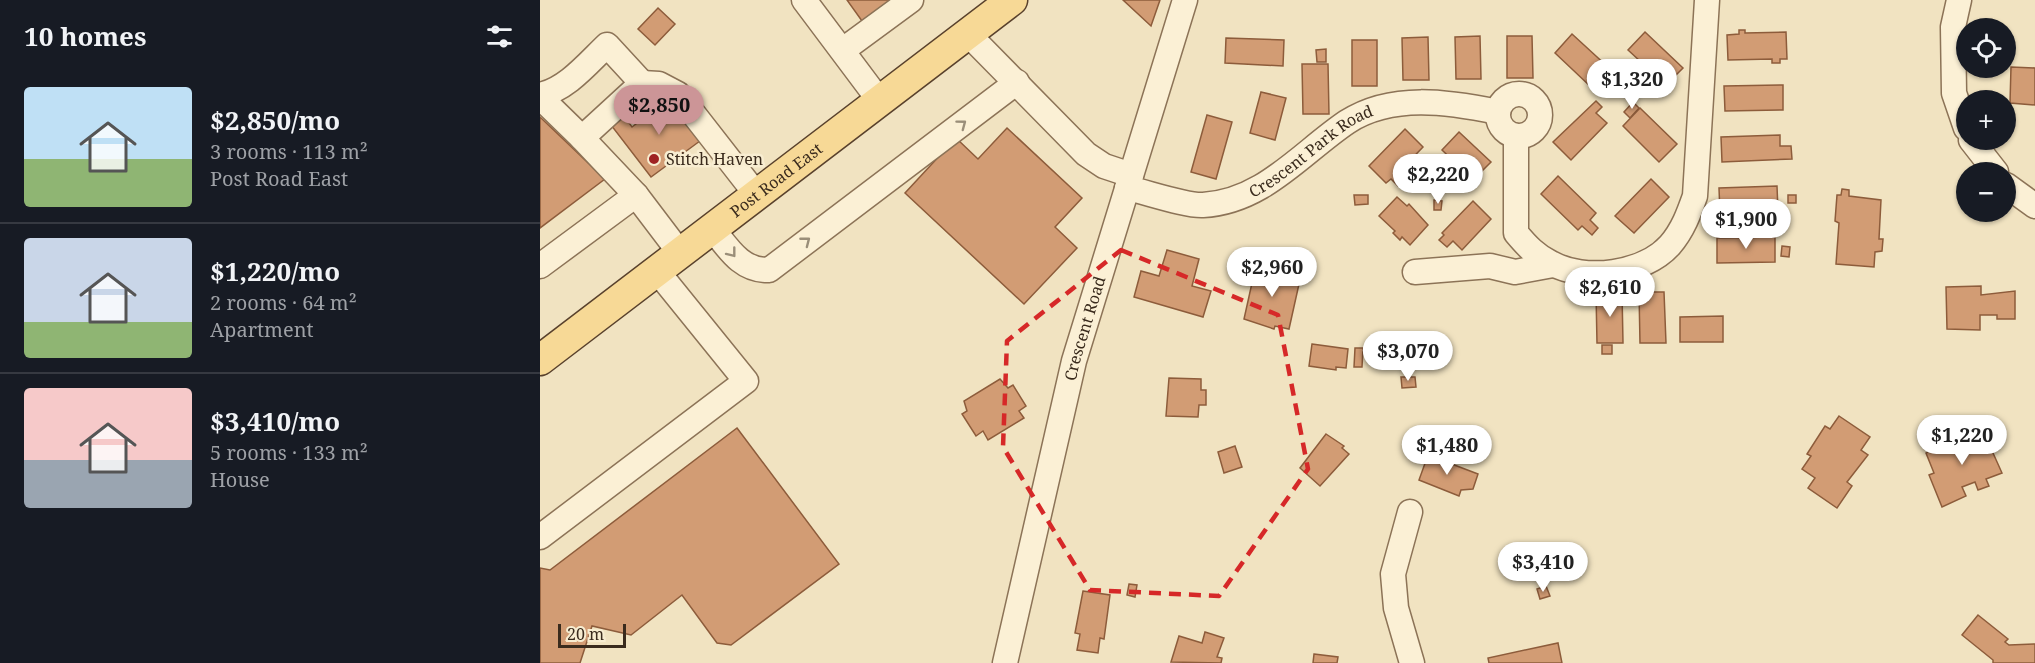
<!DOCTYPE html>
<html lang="en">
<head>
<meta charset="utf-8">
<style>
  body { margin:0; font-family:"Noto Serif",serif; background:#242831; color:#f1f3f6; height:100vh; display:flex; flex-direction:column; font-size:22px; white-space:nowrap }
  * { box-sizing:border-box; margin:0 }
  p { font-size:20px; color:#9ea1a6 }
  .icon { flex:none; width:33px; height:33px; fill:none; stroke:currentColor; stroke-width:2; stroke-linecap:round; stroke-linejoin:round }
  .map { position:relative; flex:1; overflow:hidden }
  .sheet { display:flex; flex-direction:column; background:#171b24; width:540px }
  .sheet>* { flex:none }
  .fabs { position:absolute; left:1416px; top:18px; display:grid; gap:12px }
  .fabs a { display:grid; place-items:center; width:60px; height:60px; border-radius:50%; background:#171b24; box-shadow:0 2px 4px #0004; font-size:30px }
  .scale { position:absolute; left:18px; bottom:15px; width:68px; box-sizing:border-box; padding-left:6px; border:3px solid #3a2b1d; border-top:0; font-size:16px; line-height:21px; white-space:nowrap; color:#3a2b1d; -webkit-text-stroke:4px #f8edd1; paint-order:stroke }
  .price { position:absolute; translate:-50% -51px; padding:0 14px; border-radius:21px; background:#fff; color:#222; font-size:20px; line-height:39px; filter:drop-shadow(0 2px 3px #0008) }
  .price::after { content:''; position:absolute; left:50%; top:36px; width:18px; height:14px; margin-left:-9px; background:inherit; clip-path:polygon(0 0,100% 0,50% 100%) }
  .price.on { background:#cc9597; color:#111 }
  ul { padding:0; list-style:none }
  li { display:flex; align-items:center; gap:18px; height:150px; padding:0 24px }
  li+li { border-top:2px solid #363941 }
  li span { display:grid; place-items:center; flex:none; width:168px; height:120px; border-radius:6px; color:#555 }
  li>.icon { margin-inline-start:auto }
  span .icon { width:72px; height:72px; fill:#fffc; stroke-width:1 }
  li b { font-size:26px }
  h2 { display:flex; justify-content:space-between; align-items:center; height:72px; padding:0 24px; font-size:26px }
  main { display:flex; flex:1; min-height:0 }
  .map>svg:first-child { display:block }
</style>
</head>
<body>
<main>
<section class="sheet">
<h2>10 homes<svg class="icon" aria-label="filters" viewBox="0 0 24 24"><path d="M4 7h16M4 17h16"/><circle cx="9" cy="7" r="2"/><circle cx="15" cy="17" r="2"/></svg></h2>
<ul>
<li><span style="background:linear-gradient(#bfe0f5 60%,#8fb573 0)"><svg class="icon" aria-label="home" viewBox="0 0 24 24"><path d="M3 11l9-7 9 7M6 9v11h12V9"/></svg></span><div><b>$2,850/mo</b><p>3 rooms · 113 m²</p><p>Post Road East</p></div></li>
<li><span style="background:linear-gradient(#c9d6e8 70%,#8fb573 0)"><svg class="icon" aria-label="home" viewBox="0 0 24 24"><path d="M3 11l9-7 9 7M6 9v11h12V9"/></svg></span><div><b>$1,220/mo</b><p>2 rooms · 64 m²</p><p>Apartment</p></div></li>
<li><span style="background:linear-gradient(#f6c9c9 60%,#9aa5b1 0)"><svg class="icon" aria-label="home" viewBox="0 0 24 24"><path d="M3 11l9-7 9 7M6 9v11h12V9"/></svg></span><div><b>$3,410/mo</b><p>5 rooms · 133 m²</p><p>House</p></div></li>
</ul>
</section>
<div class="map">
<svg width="1495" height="663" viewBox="0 0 1495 663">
  <rect width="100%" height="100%" fill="#f1e3c1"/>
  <!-- building -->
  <g fill="#d29c74" stroke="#8d5c3b" stroke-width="1.5">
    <path d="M307,0H352L322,21Z"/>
    <path d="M583,0H620L611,26Z"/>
    <path d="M118,8L135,24L115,45L98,29Z"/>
    <path d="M1199,30H1205V33L1246,32L1247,59H1240V63H1232V59L1188,60L1187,35L1199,34Z"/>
    <path d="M1105,32L1143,68L1126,85L1088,50Z"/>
    <path d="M1032,34L1069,68L1051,87L1015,53Z"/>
    <path d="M940,36L941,79H916L915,37Z"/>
    <path d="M967,36H992L993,78H967Z"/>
    <path d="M888,37L889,80H863L862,38Z"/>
    <path d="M686,38L744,40L743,66L685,63Z"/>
    <rect x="812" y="40" width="25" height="46"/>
    <path d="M786,49V62H777L776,50Z"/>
    <path d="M762,64H788L789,114H763Z"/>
    <path d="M1471,67L1495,68V105L1470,103Z"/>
    <path d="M1243,85V110L1185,111L1184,86Z"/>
    <path d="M721,92L746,98L735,140L710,133Z"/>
    <path d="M125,93L164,138L111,177L71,125L84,116L92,127L119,106L115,101Z"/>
    <path d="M1056,101L1062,107L1056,113L1067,123L1031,160L1013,142Z"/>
    <path d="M1093,102L1099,108L1090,118L1084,112Z"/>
    <path d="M1100,108L1137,144L1119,162L1083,126Z"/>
    <path d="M667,115L692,122L676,179L651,172Z"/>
    <path d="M0,117L65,179L0,228Z"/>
    <path d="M467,128L542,198L515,227L537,248L484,304L365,193L416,138L438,159Z"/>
    <path d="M865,129L883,147L858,173L865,179L858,186L851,179L846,183L829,166Z"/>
    <path d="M919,132L951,162L933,180L902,150Z"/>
    <path d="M1240,135V146H1251L1252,159L1182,162L1181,137Z"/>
    <path d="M1018,176L1056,213L1050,220L1058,228L1052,235L1042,226L1038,230L1001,194Z"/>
    <rect x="896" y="179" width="13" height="8"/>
    <path d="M1111,179L1129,197L1094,233L1075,216Z"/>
    <path d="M1237,186L1238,211L1180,213L1179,188Z"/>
    <path d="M1302,189L1309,190V196L1341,200L1339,239H1343L1342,251L1335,252L1334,267L1296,264L1299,223L1295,221L1297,195H1301Z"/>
    <path d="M814,195H828V204L815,205Z"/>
    <rect x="1248" y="195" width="8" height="8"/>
    <path d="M857,197L867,206L869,204L888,225L870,245L862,237L860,240L853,233L855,231L839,216Z"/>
    <path d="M894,200L902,201L901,210H894Z"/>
    <path d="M933,201L951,219L922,250L913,241L907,247L899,240L904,235L902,233Z"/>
    <path d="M1235,237V262L1177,263V238Z"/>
    <path d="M1242,246L1250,247L1249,257L1241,256Z"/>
    <path d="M627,250L659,259L652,286L671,291L663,317L594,297L601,271L619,276Z"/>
    <path d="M716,265L761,275L749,329L735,326L734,329L704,319Z"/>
    <path d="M1441,286V295L1475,291V319H1457V315H1440V330L1407,329L1406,287Z"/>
    <path d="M1082,292L1083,343H1057L1056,293Z"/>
    <path d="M1099,292H1124L1126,343H1100Z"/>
    <path d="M1183,316V342H1140V317Z"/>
    <path d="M772,344L808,349L806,368L796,367V370L769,366Z"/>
    <rect x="1062" y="345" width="10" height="9"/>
    <path d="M815,348H823L822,367H814Z"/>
    <path d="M861,377H875L876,387L862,388Z"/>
    <path d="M629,378L661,379V390H666V405H659L658,417L626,416Z"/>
    <path d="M460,379L468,388L473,385L486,406L479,411L484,418L448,440L443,431L436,436L422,414L427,411L424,401Z"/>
    <path d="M1299,416L1330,437L1321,450L1328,455L1307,482L1312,486L1297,508L1268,488L1275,478L1262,469L1271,456L1267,454L1285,426L1290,429Z"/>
    <path d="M197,428L299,564L191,645L177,643L142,595L91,635L52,626L40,663H0V568L10,570Z"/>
    <path d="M1428,431L1431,438L1444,433L1462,473L1446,479L1449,486L1438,490L1435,482L1422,487L1426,496L1402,507L1389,475L1394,473L1386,453Z"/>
    <path d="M786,434L804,446L802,448L809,454L780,486L760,468Z"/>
    <path d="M695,446L702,467L684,473L678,452Z"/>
    <path d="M888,455L938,474L933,489L921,490L919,496L879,480Z"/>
    <path d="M589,584L597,585L595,597L587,595Z"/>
    <path d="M1006,586L1010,596L1000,599L997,589Z"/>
    <path d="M543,591L570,595L564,639L560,638L558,653L537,650L540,634L535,633Z"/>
    <path d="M1438,615L1468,639L1465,642L1469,645L1495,644V663H1453V660L1422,635Z"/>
    <path d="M665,632L684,638L677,657L682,658L681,663L631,662L639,636L662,643Z"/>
    <path d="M1018,643L1022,663H949L948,658Z"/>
    <path d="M774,654L798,657L797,663H773Z"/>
  </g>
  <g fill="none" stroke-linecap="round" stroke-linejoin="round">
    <!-- minor casing -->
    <g stroke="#8c7357" stroke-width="27">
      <g id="minor">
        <path d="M264,0L339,100"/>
        <path d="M1419,0L1413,27L1414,93L1426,128"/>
        <path d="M427,33L546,154L564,166L591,175"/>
        <path d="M303,50L371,0"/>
        <circle cx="979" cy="115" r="21"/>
        <path d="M0,95C27,89 47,64 67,45L102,83"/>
        <path d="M0,97L42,138"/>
        <path d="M976,136V233C987,246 996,256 1011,263C1045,282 1104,274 1130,245C1143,230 1149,213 1155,196L1167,0"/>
        <path d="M1431,140L1456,172"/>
        <path d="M1466,185L1495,206"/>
        <path id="s1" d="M587,188C606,192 646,206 663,205C723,202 761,153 807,122C852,93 908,102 958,112"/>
        <path d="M172,228C188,248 201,271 229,270L477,82"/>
        <path d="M140,253L96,195L42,138L102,83L119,84L138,94L216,194"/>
        <path d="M0,266L96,195"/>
        <path d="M875,272L950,266L975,272L1013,265"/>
        <path d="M870,512L853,574L856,608L872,663"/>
        <path d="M0,537L206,381L117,271"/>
        <path id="s2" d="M465,663L534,361L645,0"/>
      </g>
    </g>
    <!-- major casing -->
    <g stroke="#59412c" stroke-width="33">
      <g id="major">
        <path id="s3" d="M0,360L472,0"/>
      </g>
    </g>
    <!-- minor -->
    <use href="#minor" stroke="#fbf0d5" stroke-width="24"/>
    <!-- major -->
    <use href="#major" stroke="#f7d996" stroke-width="30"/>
  </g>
  <!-- one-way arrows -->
  <defs><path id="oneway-chevron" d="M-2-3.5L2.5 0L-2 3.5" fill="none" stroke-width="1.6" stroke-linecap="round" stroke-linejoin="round" transform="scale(1.5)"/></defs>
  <g stroke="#9a8e79">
    <use href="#oneway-chevron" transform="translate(422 124) rotate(-37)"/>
    <use href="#oneway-chevron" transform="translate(266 241) rotate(-38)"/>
    <use href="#oneway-chevron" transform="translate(192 253) rotate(52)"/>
  </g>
  <!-- marked area -->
  <path fill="none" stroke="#d62828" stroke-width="4.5" stroke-dasharray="12 8" stroke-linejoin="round" d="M581,250L738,315L768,469L679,596L550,590L463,447L467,341Z"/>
  <!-- markers -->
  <circle fill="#9f2323" stroke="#f8edd1" stroke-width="2" cx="114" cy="159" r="6"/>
  <g text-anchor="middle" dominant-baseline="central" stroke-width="5" stroke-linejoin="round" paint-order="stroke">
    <!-- street labels -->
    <g font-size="16" fill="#3a2b1d" stroke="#f8edd1">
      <text stroke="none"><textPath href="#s1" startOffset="201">Crescent Park Road</textPath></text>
      <text stroke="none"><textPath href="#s3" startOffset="297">Post Road East</textPath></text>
      <text stroke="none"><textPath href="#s2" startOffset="344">Crescent Road</textPath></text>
    </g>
    <!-- poi labels -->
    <g font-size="16" fill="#3a2b1d" stroke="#f8edd1" text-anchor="start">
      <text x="126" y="159">Stitch Haven</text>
    </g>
  </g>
</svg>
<div class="fabs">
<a><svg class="icon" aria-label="locate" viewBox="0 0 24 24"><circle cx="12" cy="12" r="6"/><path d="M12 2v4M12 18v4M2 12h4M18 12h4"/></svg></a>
<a>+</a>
<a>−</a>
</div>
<div class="scale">20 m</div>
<b class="price" style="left:1092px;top:110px">$1,320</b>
<b class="price on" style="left:119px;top:136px">$2,850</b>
<b class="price" style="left:898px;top:205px">$2,220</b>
<b class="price" style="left:1206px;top:250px">$1,900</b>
<b class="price" style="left:732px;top:298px">$2,960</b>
<b class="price" style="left:1070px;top:318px">$2,610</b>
<b class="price" style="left:868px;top:382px">$3,070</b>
<b class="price" style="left:1422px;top:466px">$1,220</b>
<b class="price" style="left:907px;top:476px">$1,480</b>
<b class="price" style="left:1003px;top:593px">$3,410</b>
</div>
</main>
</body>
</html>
